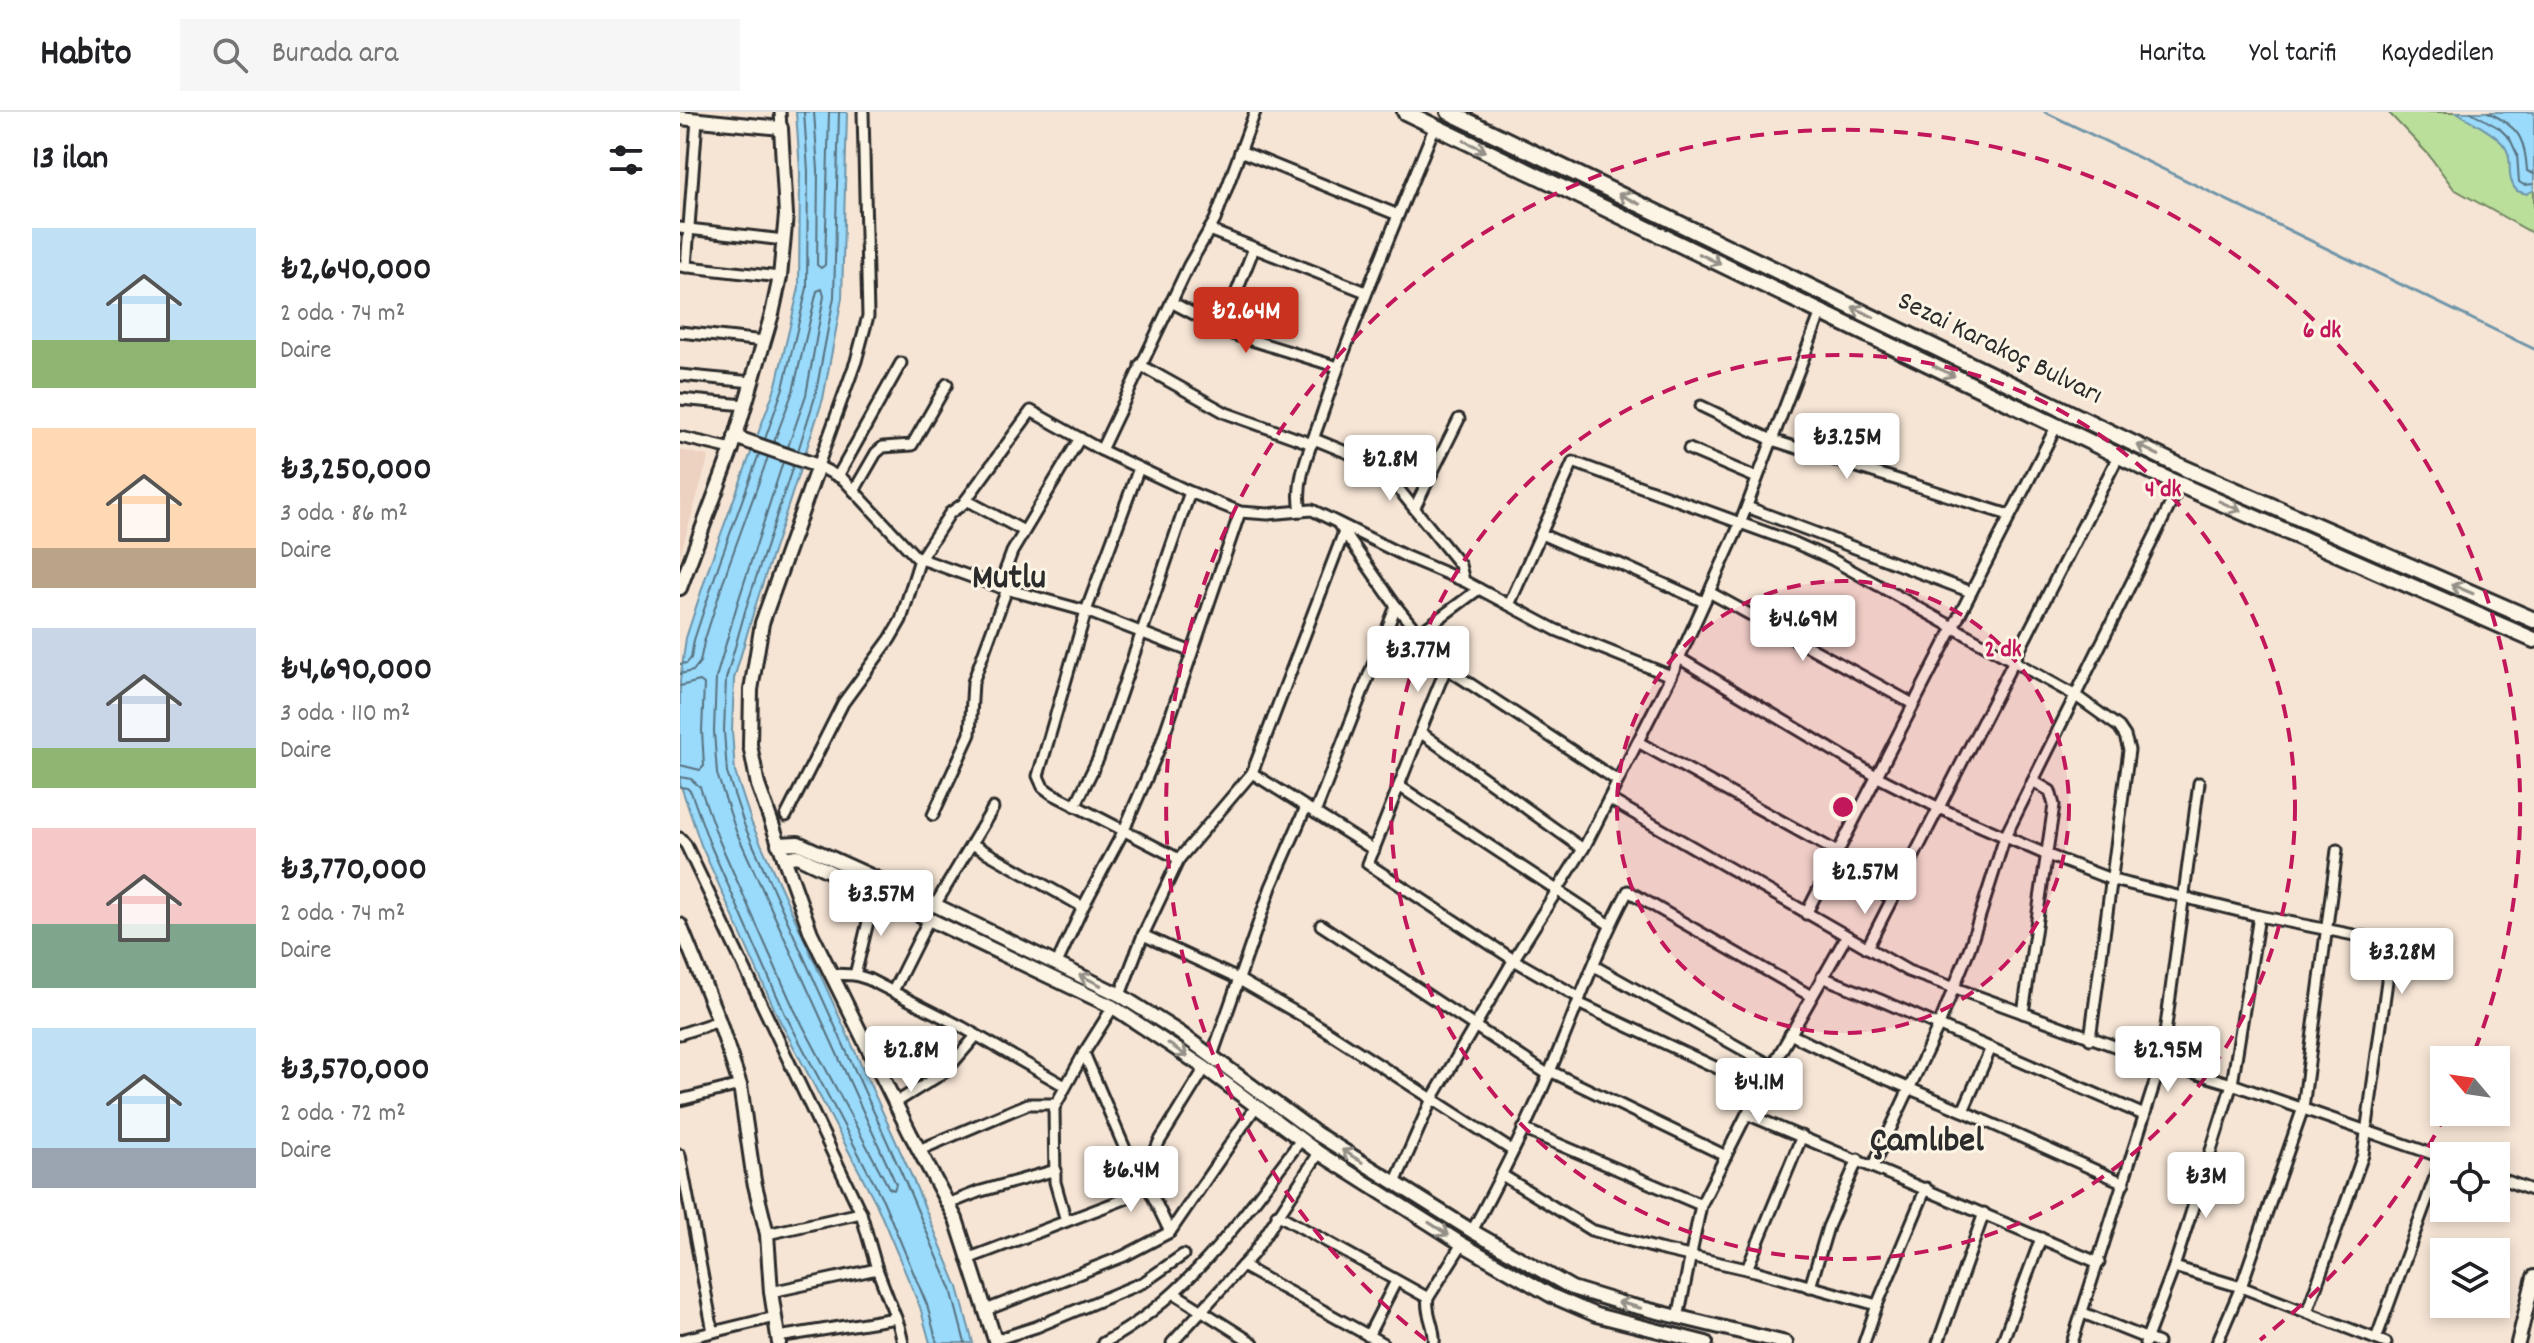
<!DOCTYPE html>
<html lang="tr">
<head>
<meta charset="utf-8">
<style>
  body { margin:0; font-family:Dekko,sans-serif; background:#f6f6f6; color:#202124; height:100vh; display:flex; flex-direction:column; font-size:30px; white-space:nowrap }
  * { box-sizing:border-box; margin:0 }
  p { font-size:26px; color:#757577 }
  .icon { flex:none; width:44px; height:44px; fill:none; stroke:currentColor; stroke-width:2; stroke-linecap:round; stroke-linejoin:round }
  .map { position:relative; flex:1; overflow:hidden }
  .drawer { display:flex; flex-direction:column; background:#fff; width:680px }
  .drawer>* { flex:none }
  .needle { width:52px; rotate:299deg }
  .tools { position:absolute; left:1750px; top:934px; display:grid; gap:16px }
  .tools a { display:grid; place-items:center; width:80px; height:80px; border-radius:0px; background:#fff; box-shadow:0 4px 12px #0003; font-size:40px }
  .price { position:absolute; translate:-50% -68px; padding:0 18px; border-radius:8px; background:#fff; color:#222; font-size:26px; line-height:52px; filter:drop-shadow(0 2px 4px #0008) }
  .price::after { content:''; position:absolute; left:50%; top:48px; width:24px; height:18px; margin-left:-12px; background:inherit; clip-path:polygon(0 0,100% 0,50% 100%) }
  .price.selected { background:#c8321e; color:#fff }
  ul { padding:0; list-style:none }
  li { display:flex; align-items:center; gap:24px; height:200px; padding:0 32px }
  li span { display:grid; place-items:center; flex:none; width:224px; height:160px; border-radius:0px; color:#555 }
  li>.icon { margin-inline-start:auto }
  span .icon { width:96px; height:96px; fill:#fffc; stroke-width:1 }
  li b { font-size:34px }
  h2 { display:flex; justify-content:space-between; align-items:center; height:96px; padding:0 32px; font-size:34px }
  header { display:flex; align-items:center; gap:48px; box-sizing:border-box; height:112px; padding:0 40px; background:#fff; border-bottom:2px solid #e0e0e0 }
  header strong { font-size:38px }
  nav { display:flex; gap:44px; margin-inline-start:auto; font-size:28px }
  .search { width:560px; height:72px; background:#f6f6f6; display:flex; align-items:center; gap:20px; box-sizing:border-box; padding:0 28px; border-radius:0px; color:#757577; font-size:30px }
  main { display:flex; flex:1; min-height:0 }
  .map>svg:first-child { display:block }
</style>
</head>
<body>
<header>
<strong>Habito</strong>
<div class="search"><svg class="icon" aria-label="search" viewBox="0 0 24 24"><circle cx="10" cy="10" r="6"/><path d="M15 15l6 6"/></svg>Burada ara</div>
<nav><a>Harita</a><a>Yol tarifi</a><a>Kaydedilen</a></nav>
</header>
<main>
<section class="drawer">
<h2>13 ilan<svg class="icon" aria-label="filters" viewBox="0 0 24 24"><path d="M4 7h16M4 17h16"/><circle cx="9" cy="7" r="2"/><circle cx="15" cy="17" r="2"/></svg></h2>
<ul>
<li><span style="background:linear-gradient(#bfe0f5 70%,#8fb573 0)"><svg class="icon" aria-label="home" viewBox="0 0 24 24"><path d="M3 11l9-7 9 7M6 9v11h12V9"/></svg></span><div><b>₺2,640,000</b><p>2 oda · 74 m²</p><p>Daire</p></div></li>
<li><span style="background:linear-gradient(#ffd9b3 75%,#b9a48a 0)"><svg class="icon" aria-label="home" viewBox="0 0 24 24"><path d="M3 11l9-7 9 7M6 9v11h12V9"/></svg></span><div><b>₺3,250,000</b><p>3 oda · 86 m²</p><p>Daire</p></div></li>
<li><span style="background:linear-gradient(#c9d6e8 75%,#8fb573 0)"><svg class="icon" aria-label="home" viewBox="0 0 24 24"><path d="M3 11l9-7 9 7M6 9v11h12V9"/></svg></span><div><b>₺4,690,000</b><p>3 oda · 110 m²</p><p>Daire</p></div></li>
<li><span style="background:linear-gradient(#f6c9c9 60%,#7fa58c 0)"><svg class="icon" aria-label="home" viewBox="0 0 24 24"><path d="M3 11l9-7 9 7M6 9v11h12V9"/></svg></span><div><b>₺3,770,000</b><p>2 oda · 74 m²</p><p>Daire</p></div></li>
<li><span style="background:linear-gradient(#bfe0f5 75%,#9aa5b1 0)"><svg class="icon" aria-label="home" viewBox="0 0 24 24"><path d="M3 11l9-7 9 7M6 9v11h12V9"/></svg></span><div><b>₺3,570,000</b><p>2 oda · 72 m²</p><p>Daire</p></div></li>
</ul>
</section>
<div class="map">
<svg width="1854" height="1231" viewBox="0 0 1854 1231">
  <rect width="100%" height="100%" fill="#f6e5d5"/>
  <filter id="ink" filterUnits="userSpaceOnUse"><feTurbulence type="fractalNoise" baseFrequency=".0125" numOctaves="2"/><feDisplacementMap in="SourceGraphic" scale="16" xChannelSelector="R" yChannelSelector="G"/><feConvolveMatrix kernelMatrix="1 2 1 2 8 2 1 2 1" color-interpolation-filters="sRGB"/></filter>
  <g filter="url(#ink)">
    <!-- built -->
    <path fill="#eed2c1" d="M0,338L29,344L0,444Z"/>
    <!-- green -->
    <path fill="#badf9a" stroke="#728562" stroke-width="2" d="M1708,0H1854V122L1774,77L1748,42Z"/>
    <!-- water -->
    <g fill="#9adafb" stroke="#6e94a8" stroke-width="2">
      <path d="M116,0H167L162,186L143,287L74,498L54,567L52,619L55,660L72,712L232,1065L278,1175L293,1231H250L240,1195L196,1091L98,905L21,733L0,671V569L6,526L31,449L96,273L119,176L120,59Z"/>
      <path d="M1777,0H1854V78L1847,82L1837,79C1826,67 1832,54 1828,41C1822,23 1792,11 1777,0Z"/>
    </g>
    <g fill="none" stroke-linecap="round" stroke-linejoin="round">
      <!-- shore -->
      <g stroke="#57717e" stroke-width="2">
        <path d="M134,0L138,58L137,153L141,156L145,153L149,0"/>
        <path d="M1791,0L1819,16L1830,27L1837,42L1839,70L1844,73L1854,72"/>
        <path d="M1808,0C1838,15 1845,25 1847,59L1854,62"/>
        <path d="M85,327L103,276L127,176L128,59L124,0"/>
        <path d="M94,330L113,279L137,179L142,177L144,184L126,283L108,335"/>
        <path d="M118,339L135,285L154,185L159,0"/>
        <path d="M113,354L66,496L46,567L44,619L47,661L65,715L225,1069L271,1177L285,1231"/>
        <path d="M0,552L7,551L11,546L14,528L39,452L79,342"/>
        <path d="M0,562L13,559L20,550L24,530L48,455L88,345"/>
        <path d="M0,574L20,569L24,572L22,619L24,654L20,658L0,653"/>
        <path d="M0,665L11,667L20,675L38,726L114,897L209,1076L214,1078L216,1072L56,719L37,662L34,619L36,566L57,493L103,350"/>
        <path d="M0,675L7,676L11,680L29,730L105,902L203,1088L247,1193L257,1231"/>
      </g>
      <!-- stream -->
      <path stroke="#6e94a8" stroke-width="3" d="M1365,0L1854,237"/>
      <!-- minor casing -->
      <g stroke="#2b2b2b" stroke-width="15">
        <g id="minor">
          <path d="M100,0L101,16"/>
          <path d="M183,0L188,204L176,249L138,354L163,367L236,445L319,475L406,499L512,540"/>
          <path d="M560,39L718,103"/>
          <path d="M0,116L104,128"/>
          <path d="M529,118L686,180"/>
          <path d="M0,154L100,165"/>
          <path d="M6,155L17,7"/>
          <path d="M491,190L552,222L658,255"/>
          <path d="M542,217L574,136"/>
          <path d="M0,220L84,229"/>
          <path d="M460,253L546,301L632,332"/>
          <path d="M0,263L72,270"/>
          <path d="M0,287L65,293"/>
          <path d="M1021,294L1092,328L1329,403"/>
          <path d="M0,325L52,337"/>
          <path d="M634,327L700,354L780,453L784,469"/>
          <path d="M1009,337L1077,366"/>
          <path d="M421,338L509,153L535,108L575,0"/>
          <path d="M158,364L221,251"/>
          <path d="M174,379L196,341L203,335L232,333L267,272"/>
          <path d="M286,388L344,419"/>
          <path d="M735,395L779,307"/>
          <path d="M1067,395L1291,480"/>
          <path d="M621,399C614,366 633,331 643,299C676,202 716,109 755,14"/>
          <path d="M659,413L716,494L766,556L938,669"/>
          <path d="M861,422L897,438L940,452L1024,490"/>
          <path d="M319,475L332,440L400,326"/>
          <path d="M1029,480L1233,592"/>
          <path d="M829,493L893,350L1115,431L1153,448L1396,584L1439,615L1445,624L1449,638L1410,927"/>
          <path d="M738,522L799,477"/>
          <path d="M999,546L1196,664L1259,696L1365,742L1433,768L1579,804L1699,828L1706,832L1711,840L1683,1043L1627,1200"/>
          <path d="M740,620L766,556"/>
          <path d="M958,630L1157,740"/>
          <path d="M572,661L694,738"/>
          <path d="M719,674L930,813"/>
          <path d="M929,687L1228,859L1481,951L1552,972L1764,1046"/>
          <path d="M395,694L418,647L510,380"/>
          <path d="M635,701L716,494"/>
          <path d="M253,703L290,622L293,570L327,477"/>
          <path d="M106,704L163,591L210,527L221,508L240,447L270,401L283,392L351,299L421,338L510,380L560,400L588,402L632,398L727,445L784,469L876,518L991,564"/>
          <path d="M0,726L6,733L181,1101L197,1157L219,1214L223,1231"/>
          <path d="M292,732L403,795"/>
          <path d="M499,747L572,661L664,420"/>
          <path d="M1151,751L1213,787"/>
          <path d="M255,793L313,696"/>
          <path d="M1126,802L1377,313"/>
          <path d="M641,813L869,963"/>
          <path d="M463,823L556,866L631,909L833,1039"/>
          <path d="M1187,836L1439,343"/>
          <path d="M377,851L403,795L443,720L480,635L560,400"/>
          <path d="M914,854L1092,954"/>
          <path d="M152,862L175,863L188,867L282,915L385,974"/>
          <path d="M175,863L195,781"/>
          <path d="M1142,865L1200,888L1464,1003"/>
          <path d="M213,879L249,807"/>
          <path d="M440,883L463,823L499,747L371,681L363,675L358,664L406,499L459,356"/>
          <path d="M900,886L834,848L688,752L740,620L903,737"/>
          <path d="M898,891L1080,976"/>
          <path d="M1343,901L1374,693L1370,679L1353,669"/>
          <path d="M0,922L39,909"/>
          <path d="M1110,922L1178,955L1283,999L1444,1071"/>
          <path d="M404,941L460,1072"/>
          <path d="M532,944L591,775L626,695"/>
          <path d="M870,959L1046,1044"/>
          <path d="M0,988L60,973"/>
          <path d="M215,991L265,960L296,924"/>
          <path d="M1283,999L1311,936"/>
          <path d="M1067,1002L1419,1151"/>
          <path d="M843,1017L1021,1093"/>
          <path d="M239,1038L348,992H376"/>
          <path d="M0,1043L33,1220"/>
          <path d="M1193,1054L1259,913L1290,835L1325,725L1500,373"/>
          <path d="M822,1063L911,1118L979,1137L1075,1159L1197,1193"/>
          <path d="M1816,1065L1854,1079"/>
          <path d="M464,1066L490,1120"/>
          <path d="M715,1071L751,989L837,842L905,734L991,564L1060,412L1141,200"/>
          <path d="M268,1092L298,1080L376,1058"/>
          <path d="M597,1102L748,1186"/>
          <path d="M386,1109L375,1070L374,996L404,941L433,895"/>
          <path d="M792,1119C820,1067 847,1014 870,959C896,899 917,836 948,779L1131,884"/>
          <path d="M87,1122L181,1101"/>
          <path d="M290,1146L450,1085L464,1066L479,1030L525,956"/>
          <path d="M562,1154L702,1231"/>
          <path d="M1494,1155L1561,1175L1706,1231"/>
          <path d="M1067,1157L1122,1024"/>
          <path d="M1130,1175L1148,1115L1178,1047"/>
          <path d="M91,1180L197,1157"/>
          <path d="M494,1181L573,1231"/>
          <path d="M306,1198L444,1144L490,1120L577,993"/>
          <path d="M1403,1201L1478,1231"/>
          <path d="M998,1206L1021,1093L1080,976L1166,825"/>
          <path d="M688,1224L716,1169"/>
          <path d="M98,1225L216,1206"/>
          <path d="M1696,1227L1762,1046"/>
          <path d="M0,1228L95,1205"/>
          <path d="M315,1228L356,1215L464,1170L503,1143"/>
          <path d="M423,1231C510,1185 562,1104 621,1028"/>
          <path d="M492,1231L573,1142L639,1041"/>
          <path d="M754,1231C756,1215 745,1202 748,1186L782,1132"/>
          <path d="M1184,1231L1197,1193L1246,1076"/>
          <path d="M1258,1231L1304,1101"/>
          <path d="M1322,1231L1361,1126"/>
          <path d="M1392,1231L1481,951L1519,671"/>
          <path d="M1465,1231L1494,1155L1552,972L1579,804"/>
          <path d="M1537,1231L1561,1175L1623,996L1657,738"/>
        </g>
      </g>
      <!-- secondary casing -->
      <g stroke="#2b2b2b" stroke-width="18">
        <g id="secondary">
          <path d="M0,6L101,16L106,103L100,165L92,202L52,337L0,476"/>
          <path d="M55,325L138,354L82,511L71,578L70,633L78,673L131,821L230,1021L276,1107L316,1231"/>
          <path d="M98,732L118,731L255,793L440,883L500,921L637,1022L792,1119L892,1176L941,1191L1106,1231"/>
          <path d="M104,746L117,744L433,895L525,956L639,1041L782,1132L872,1184L916,1203L1026,1231"/>
          <path d="M0,813L39,909L60,973L74,1069L87,1122L91,1180L99,1231"/>
          <path d="M1838,1231L1854,1165"/>
        </g>
      </g>
      <!-- primary casing -->
      <g stroke="#2b2b2b" stroke-width="20">
        <g id="primary">
          <path d="M725,0L1489,368L1854,528"/>
          <path d="M769,0L1502,355L1854,508"/>
        </g>
      </g>
      <!-- minor -->
      <use href="#minor" stroke="#fcf5e5" stroke-width="9"/>
      <!-- secondary -->
      <use href="#secondary" stroke="#fcf5e5" stroke-width="12"/>
      <!-- primary -->
      <use href="#primary" stroke="#fcf5e5" stroke-width="14"/>
    </g>
    <!-- one-way arrows -->
    <defs><path id="oneway-shaft" d="M-6 0H5M1.5-3L5.5 0L1.5 3" fill="none" stroke-width="1.6" stroke-linecap="round" stroke-linejoin="round" transform="scale(2)"/></defs>
    <g stroke="#949088">
      <use href="#oneway-shaft" transform="translate(795 34) rotate(26)"/>
      <use href="#oneway-shaft" transform="translate(949 87) rotate(-154)"/>
      <use href="#oneway-shaft" transform="translate(1030 147) rotate(26)"/>
      <use href="#oneway-shaft" transform="translate(1183 200) rotate(-154)"/>
      <use href="#oneway-shaft" transform="translate(1264 259) rotate(26)"/>
      <use href="#oneway-shaft" transform="translate(1468 338) rotate(-154)"/>
      <use href="#oneway-shaft" transform="translate(1550 394) rotate(24)"/>
      <use href="#oneway-shaft" transform="translate(1782 477) rotate(-157)"/>
      <use href="#oneway-shaft" transform="translate(410 868) rotate(-154)"/>
      <use href="#oneway-shaft" transform="translate(498 938) rotate(34)"/>
      <use href="#oneway-shaft" transform="translate(672 1044) rotate(-148)"/>
      <use href="#oneway-shaft" transform="translate(759 1117) rotate(33)"/>
      <use href="#oneway-shaft" transform="translate(949 1193) rotate(-165)"/>
    </g>
  </g>
  <!-- distance rings -->
  <circle cx="1163" cy="695" r="226" fill="#c2185b" fill-opacity=".12"/>
  <g fill="none" stroke="#c2185b" stroke-width="4" stroke-dasharray="14 10">
    <circle cx="1163" cy="695" r="226"/>
    <circle cx="1163" cy="695" r="452"/>
    <path d="M1766 1002A677 677 0 0 1 1580 1228M746 1228A677 677 0 1 1 1793 943"/>
  </g>
  <g text-anchor="middle" dominant-baseline="central" stroke-width="6" stroke-linejoin="round" paint-order="stroke">
    <!-- street labels -->
    <g font-size="28" fill="#2b2b2b" stroke="#fcf5e5">
      <text transform="translate(1319 238) rotate(26)">Sezai Karakoç Bulvarı</text>
    </g>
    <!-- district labels -->
    <g font-size="36" font-weight="bold" fill="#2b2b2b" stroke="#fcf5e5">
      <text x="329" y="468">Mutlu</text>
      <text x="1247" y="1031">Çamlıbel</text>
    </g>
  </g>
  <circle cx="1163" cy="695" r="12" fill="#c2185b" stroke="#fcf5e5" stroke-width="4"/>
  <g font-size="24" text-anchor="middle" font-weight="bold" fill="#c2185b" stroke="#fcf5e5" stroke-width="6" stroke-linejoin="round" paint-order="stroke">
    <text x="1642" y="225">6 dk</text>
    <text x="1483" y="384">4 dk</text>
    <text x="1323" y="544">2 dk</text>
  </g>
</svg>
<div class="tools">
<a><svg class="needle" viewBox="-14 -14 28 28"><path d="M0-13l5 13h-10z" fill="#e53935"/><path d="M0 13l5-13h-10z" fill="#757577"/></svg></a>
<a><svg class="icon" aria-label="locate" viewBox="0 0 24 24"><circle cx="12" cy="12" r="6"/><path d="M12 2v4M12 18v4M2 12h4M18 12h4"/></svg></a>
<a><svg class="icon" aria-label="layers" viewBox="0 0 24 24"><path d="M12 4l9 5-9 5-9-5zM3 14l9 5 9-5"/></svg></a>
</div>
<b class="price selected" style="left:566px;top:243px">₺2.64M</b>
<b class="price" style="left:1167px;top:369px">₺3.25M</b>
<b class="price" style="left:710px;top:391px">₺2.8M</b>
<b class="price" style="left:1123px;top:551px">₺4.69M</b>
<b class="price" style="left:738px;top:582px">₺3.77M</b>
<b class="price" style="left:1185px;top:804px">₺2.57M</b>
<b class="price" style="left:201px;top:826px">₺3.57M</b>
<b class="price" style="left:1722px;top:884px">₺3.28M</b>
<b class="price" style="left:231px;top:982px">₺2.8M</b>
<b class="price" style="left:1488px;top:982px">₺2.95M</b>
<b class="price" style="left:1079px;top:1014px">₺4.1M</b>
<b class="price" style="left:451px;top:1102px">₺6.4M</b>
<b class="price" style="left:1526px;top:1108px">₺3M</b>
</div>
</main>
</body>
</html>
